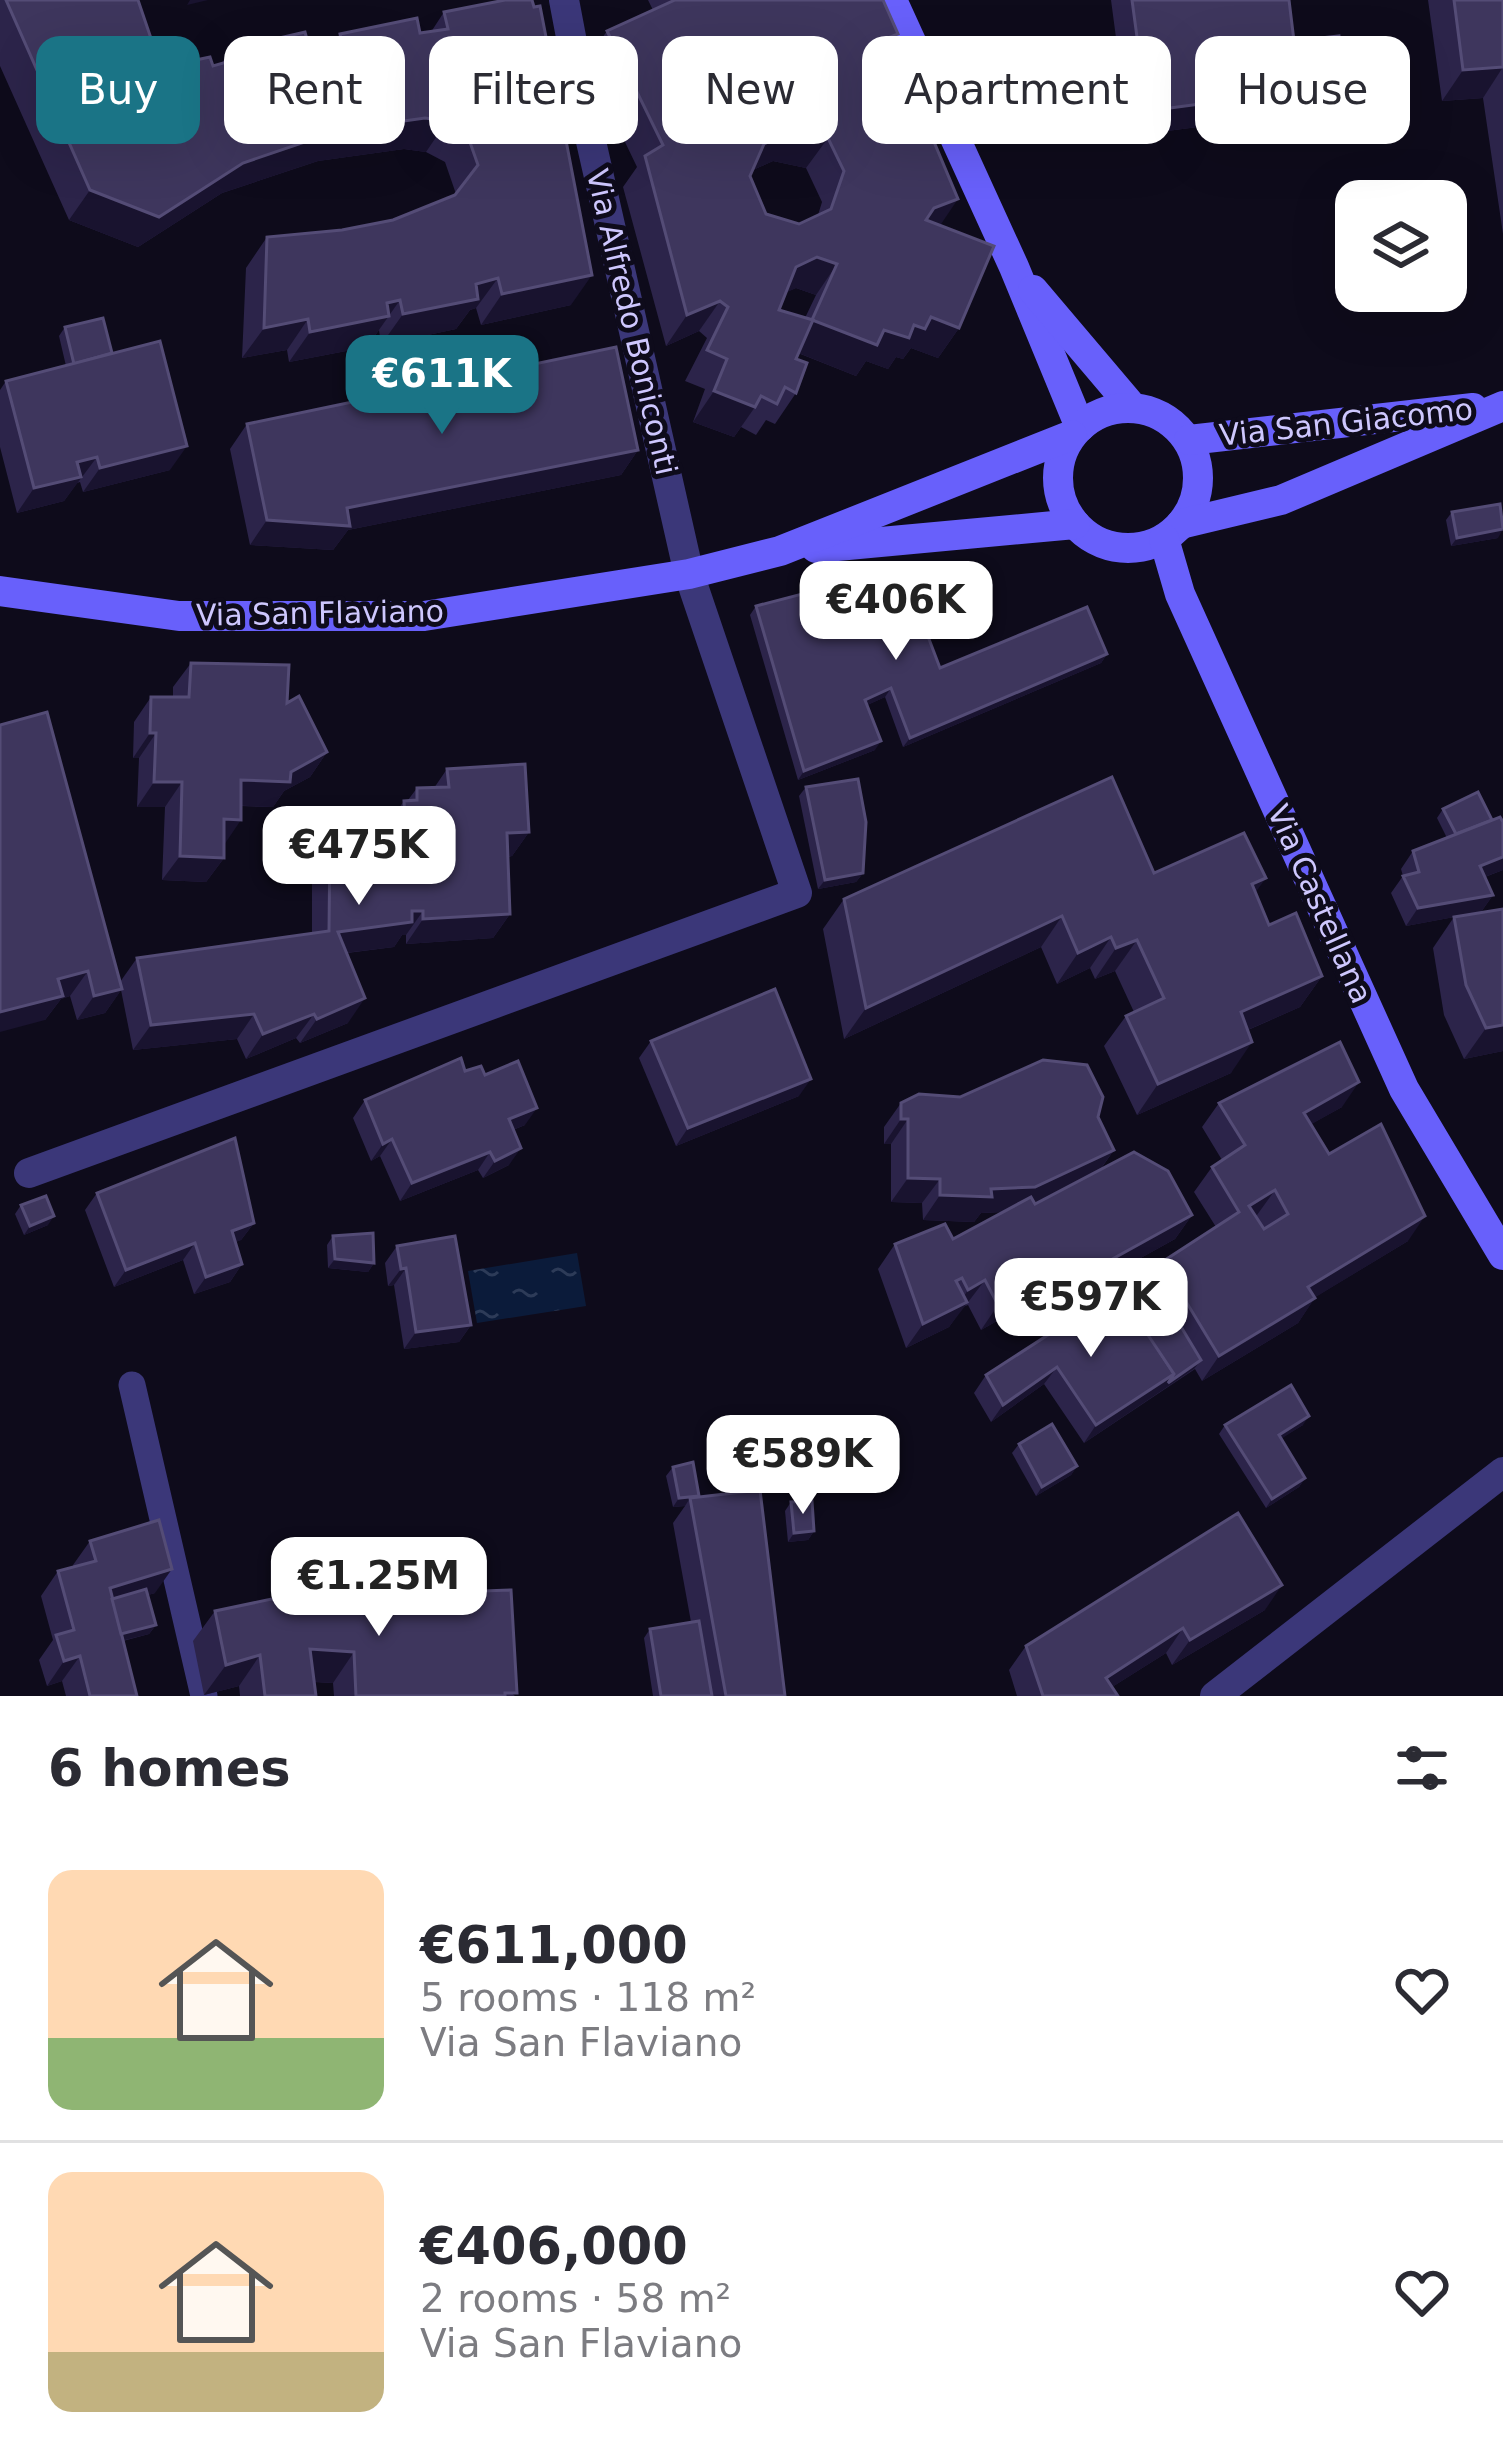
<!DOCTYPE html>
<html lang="en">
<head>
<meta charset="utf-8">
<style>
  body { margin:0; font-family:"DejaVu Sans",sans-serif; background:#f2f2f3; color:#2b2b33; height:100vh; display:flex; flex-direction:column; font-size:45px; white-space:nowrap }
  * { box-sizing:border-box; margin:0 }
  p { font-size:39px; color:#7c7c81 }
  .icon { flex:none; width:66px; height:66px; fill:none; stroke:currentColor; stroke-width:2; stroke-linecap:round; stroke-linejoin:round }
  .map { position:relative; height:1696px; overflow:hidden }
  .side { display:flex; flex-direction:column; background:#fff; flex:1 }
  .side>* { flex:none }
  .hud { position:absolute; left:36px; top:36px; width:1431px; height:108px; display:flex; gap:24px }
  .buttons { position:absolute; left:1335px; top:180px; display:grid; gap:24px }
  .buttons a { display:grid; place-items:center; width:132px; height:132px; border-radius:24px; background:#fff; box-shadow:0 12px 48px #0002; font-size:60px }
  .price { position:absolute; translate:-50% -102px; padding:0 27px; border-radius:24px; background:#fff; color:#222; font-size:39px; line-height:78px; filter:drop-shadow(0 3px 6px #0008) }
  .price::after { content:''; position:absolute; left:50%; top:72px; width:36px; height:27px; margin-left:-18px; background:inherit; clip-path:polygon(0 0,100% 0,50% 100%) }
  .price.selected { background:#1a7486; color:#fff }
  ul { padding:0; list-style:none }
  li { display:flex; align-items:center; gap:36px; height:300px; padding:0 48px }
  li+li { border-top:3px solid #e1e1e2 }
  li span { display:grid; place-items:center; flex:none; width:336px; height:240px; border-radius:24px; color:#555 }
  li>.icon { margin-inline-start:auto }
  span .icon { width:144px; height:144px; fill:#fffc; stroke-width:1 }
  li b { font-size:51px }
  h2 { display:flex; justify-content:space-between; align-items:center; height:144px; padding:0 48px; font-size:51px }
  .chip { padding:0 42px; border-radius:24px; background:#fff; box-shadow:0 12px 48px #0002; font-size:42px; line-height:108px }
  .chip.selected { background:#1a7486; color:#fff }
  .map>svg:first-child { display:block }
</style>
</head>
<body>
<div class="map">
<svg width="1503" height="1696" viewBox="0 0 1503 1696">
  <defs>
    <pattern id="water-ripples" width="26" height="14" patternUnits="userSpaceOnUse" patternTransform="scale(3)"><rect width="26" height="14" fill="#0b1b3a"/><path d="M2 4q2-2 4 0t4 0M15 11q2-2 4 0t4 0" fill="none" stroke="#2d3b58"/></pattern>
  </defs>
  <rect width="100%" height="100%" fill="#0e0b1b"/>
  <!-- water -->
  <path fill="url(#water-ripples)" d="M577,1253L586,1306L477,1323L468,1271Z"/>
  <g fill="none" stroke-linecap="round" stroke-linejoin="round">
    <!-- lane -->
    <path stroke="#3b3779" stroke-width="27" d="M132,1385L204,1696"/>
    <!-- street -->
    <g stroke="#3b3779" stroke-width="30">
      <path d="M29,1173L797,893L689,574L590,137L564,0"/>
      <path d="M1215,1696L1503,1472"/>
    </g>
    <!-- secondary -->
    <g stroke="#6860fb" stroke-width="30">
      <path d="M892,0L1014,267L1080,427"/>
      <path d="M1033,290L1133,408"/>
      <circle cx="1128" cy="478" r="70"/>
      <path d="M1189,440L1473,408"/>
      <path d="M1181,524L1281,500L1503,406"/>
      <path d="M1164,539L1180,594L1404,1089L1503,1255"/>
      <path d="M816,548L1075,524"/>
      <path d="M0,591L179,616H424L689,574L780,551L1072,435"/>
    </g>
  </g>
  <!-- wall -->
  <g fill="#2c244a" fill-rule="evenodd">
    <path d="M0,0H138L149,77L152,86L163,83L177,64L213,66L221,64L232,49L309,47L318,54L328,52L340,34L420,33L431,32L444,12L571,305L481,325L476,308L470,310L456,329L381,345L379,330L367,347L289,362L287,350L242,358L246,268L267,237L342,230L393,220L456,194L445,162L426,152L404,149L318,161L222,193L138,247L69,220L0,66Z"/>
    <path d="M648,0H883L940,225L959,328L938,358L911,348L903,359L896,357L888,369L866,361L856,376L798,353L796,359V393L775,424L766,420L756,435L741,427L734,437L693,422L705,389L685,381L707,338L699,331L666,346L623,187L637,167L586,61L607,31L653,10ZM773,161L806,168L822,202L818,215L799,224L766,214L750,176L753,170ZM796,288L816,295L805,318L779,310L786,292Z"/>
    <path d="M1111,0H1289L1294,41L1345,85L1328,110L1129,136Z"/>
    <path d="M1428,0H1503V234L1483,98L1442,101Z"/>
    <path d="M65,327L112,354L170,470L83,492L80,482L77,483L64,501L17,513L0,447V390L6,381L66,366L59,336Z"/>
    <path d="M247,424L638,450L621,475L348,530L333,550L250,545L230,449Z"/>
    <path d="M1452,512L1498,538L1451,546L1446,520Z"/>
    <path d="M756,606L940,668L1107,654L1101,663L903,747L885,697L867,705L875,750L798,780L750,615Z"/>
    <path d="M191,663L287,703L327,752L310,777L284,791L273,807L241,806L224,845V858L206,882L162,880L165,807H137L139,758H133L134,722L151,697H173V687Z"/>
    <path d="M0,725L120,982L137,958L312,933V866L330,841L388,839L387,825L404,801L408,800L417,788H434L447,769L529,832L512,856L508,857L510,914L493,938L406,944V935H402L394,947L347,953L348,1023L300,1043L296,1038L246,1059L237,1039L133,1050L121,990L105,1013L77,1020L70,996L61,999L45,1020Z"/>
    <path d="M806,787L863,873L856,882L818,889L799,796Z"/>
    <path d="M1443,809L1503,822V870L1485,877L1493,895L1481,912L1406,926L1391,893L1403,876L1401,869L1413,851L1447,838L1437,818Z"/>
    <path d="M1154,873L1255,892L1269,925L1322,976L1300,1007L1248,1030L1231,1073L1137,1115L1104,1046L1126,1016L1134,1012L1115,971L1095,979L1090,968L1057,984L1041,947L844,1039L823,929L844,899Z"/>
    <path d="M1454,917L1503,1051L1464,1059L1444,1015L1433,948Z"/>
    <path d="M651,1041L799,1096L676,1146L639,1058Z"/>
    <path d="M465,1071L485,1075L525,1125L513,1130L509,1165L483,1178L478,1170L400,1201L380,1156L371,1161L353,1118L365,1100Z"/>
    <path d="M901,1103L1098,1117L1114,1150L1100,1170L1192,1215L1175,1239L1043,1312L1034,1300L981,1330L968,1305L963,1307L949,1327L906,1348L878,1269L895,1244L953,1239L1003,1212L981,1213L974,1222L923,1220L922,1203L891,1202V1144H884V1127Z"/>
    <path d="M1219,1103L1342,1107L1311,1124L1329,1154L1408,1241L1315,1297L1298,1323L1202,1381L1195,1369L1084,1443L1044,1384L991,1422L974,1393L986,1375L1140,1323L1159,1311L1145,1286L1162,1262L1216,1227L1194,1192L1212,1167L1222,1160L1202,1127Z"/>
    <path d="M97,1193L254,1223L241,1240L235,1242L242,1264L230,1282L194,1294L183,1260L114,1287L85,1210Z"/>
    <path d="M21,1205L48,1225L24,1235L15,1214Z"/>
    <path d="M333,1236L374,1263L368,1272L328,1268L327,1245Z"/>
    <path d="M397,1246L471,1325L459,1342L404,1349L394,1285L388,1286L385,1263Z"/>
    <path d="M1225,1425H1303L1281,1438L1305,1478L1299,1487L1266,1508L1219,1434Z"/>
    <path d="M1019,1444L1077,1466L1071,1475L1036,1496L1012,1453Z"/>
    <path d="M673,1467L699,1496L785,1696H653L644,1638L650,1629L691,1622L673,1523L685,1506L673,1507L666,1476Z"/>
    <path d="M791,1502L814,1531L808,1540L788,1542L785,1511Z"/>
    <path d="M90,1541L155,1593L148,1595L156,1625L149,1634L123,1641L137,1696H66L62,1681L47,1686L39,1660L53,1640L41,1596L58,1571L73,1567V1565Z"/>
    <path d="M305,1583L400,1594L515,1696H334L333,1683L314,1682L316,1696H240L239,1686L204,1695L193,1641L215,1611L298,1594Z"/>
    <path d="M1265,1610L1172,1665L1166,1653L1112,1687L1118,1696H1017L1009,1670L1026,1646Z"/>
  </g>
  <!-- shaded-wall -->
  <g fill="#19132f">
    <path d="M190,0H208L187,5Z"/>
    <path d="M159,62L138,93L145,68Z"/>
    <path d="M1503,67L1483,98L1442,101L1463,70Z"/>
    <path d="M1345,85L1328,110L1129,136L1147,111Z"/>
    <path d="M425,118L447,121L426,152L404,149L318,161L222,193L138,247L69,220L90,190L243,163L340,130Z"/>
    <path d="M795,130L828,138L806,168L773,161L742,175L764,144Z"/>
    <path d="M958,199L937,230L912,239L934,208Z"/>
    <path d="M817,257L837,264L816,295L796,288L775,298L796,267Z"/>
    <path d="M592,275L571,305L481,325L502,294Z"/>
    <path d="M498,278L476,308L470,310L456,329L381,345L403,314L476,284Z"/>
    <path d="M400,300L367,347L289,362L310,332L387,303Z"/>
    <path d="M720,301L699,331L666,346L687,315Z"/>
    <path d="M931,317L959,328L938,358L911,348L903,359L896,357L888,369L866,361L856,376L791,350L812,320L884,330L914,325Z"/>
    <path d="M308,319L287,350L242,358L264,328Z"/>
    <path d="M714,391L755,407L734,437L693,422Z"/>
    <path d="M187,446L170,470L83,492L100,468Z"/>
    <path d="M638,450L621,475L348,530L333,550L250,545L267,520L347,508Z"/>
    <path d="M97,457L64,501L17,513L34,488L77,462Z"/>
    <path d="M1503,529L1498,538L1451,546L1457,538Z"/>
    <path d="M1107,654L1101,663L903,747L910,738Z"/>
    <path d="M891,688L885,697L859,709L865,700Z"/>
    <path d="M150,733H156L139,758H133Z"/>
    <path d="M881,741L875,750L798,780L804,771Z"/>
    <path d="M327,752L310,777L284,791L273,807L224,805L241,780L291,772Z"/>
    <path d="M154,782H182L165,807H137Z"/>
    <path d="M224,819L241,820L224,845Z"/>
    <path d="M529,832L512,856L490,858L507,833Z"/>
    <path d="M180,856L224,858L206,882L162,880Z"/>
    <path d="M1503,857V870L1468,883L1480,866Z"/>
    <path d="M863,873L856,882L818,889L825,880Z"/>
    <path d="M1266,878L1244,908L1252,884Z"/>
    <path d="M1493,895L1481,912L1406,926L1418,908Z"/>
    <path d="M412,911H423L406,935H402L394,947L320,956L338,932Z"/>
    <path d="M510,914L493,938L406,944L423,919Z"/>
    <path d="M1062,916L1041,947L844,1039L866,1008Z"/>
    <path d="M1111,937L1090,968L1057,984L1078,953Z"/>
    <path d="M1137,940L1115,971L1095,979L1116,948Z"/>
    <path d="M88,971L70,996L61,999L45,1020L0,1032V1012L58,979Z"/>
    <path d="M1322,976L1300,1007L1220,1042L1241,1012Z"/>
    <path d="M122,989L105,1013L77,1020L94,996Z"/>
    <path d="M365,998L348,1023L300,1043L317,1019Z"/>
    <path d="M254,1014L237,1039L133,1050L151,1025Z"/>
    <path d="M314,1014L296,1038L246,1059L263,1034Z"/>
    <path d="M1503,1025V1051L1464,1059L1486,1028Z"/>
    <path d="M1252,1042L1231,1073L1137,1115L1158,1084Z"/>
    <path d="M811,1079L799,1096L676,1146L688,1128Z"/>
    <path d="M1359,1082L1342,1107L1287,1138L1304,1113Z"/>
    <path d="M537,1108L525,1125L497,1136L509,1119Z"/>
    <path d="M901,1119H908L891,1144H884Z"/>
    <path d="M392,1139L380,1156L371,1161L383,1144Z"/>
    <path d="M521,1148L509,1165L483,1178L495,1161Z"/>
    <path d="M1114,1150L1096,1175L1018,1211L981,1213L974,1222L923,1220L940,1195L991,1189Z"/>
    <path d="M490,1152L478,1170L400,1201L412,1183Z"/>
    <path d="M908,1178L940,1179L922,1203L891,1202Z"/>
    <path d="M1275,1190L1257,1215L1232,1230L1249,1206Z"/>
    <path d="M1192,1215L1175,1239L1043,1312L1060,1288Z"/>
    <path d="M54,1216L48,1225L24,1235L30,1226Z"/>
    <path d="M1425,1216L1408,1241L1291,1312L1308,1287Z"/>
    <path d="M254,1223L241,1240L220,1248L232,1231Z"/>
    <path d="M195,1243L183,1260L114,1287L126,1270Z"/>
    <path d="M335,1259L374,1263L368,1272L328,1268Z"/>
    <path d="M242,1264L230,1282L194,1294L206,1277Z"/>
    <path d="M406,1268L394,1285L388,1286L401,1269Z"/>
    <path d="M1051,1275L1034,1300L981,1330L998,1305Z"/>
    <path d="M985,1280L949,1327L906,1348L923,1324L956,1308L968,1290Z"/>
    <path d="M1315,1298L1298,1323L1202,1381L1219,1356Z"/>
    <path d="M471,1325L459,1342L404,1349L416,1332Z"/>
    <path d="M1201,1360L1194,1369L1084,1443L1096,1425L1174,1374Z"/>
    <path d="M1057,1367L1044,1384L991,1422L1003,1405Z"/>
    <path d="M1309,1416L1303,1425L1273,1444L1279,1435Z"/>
    <path d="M1077,1466L1071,1475L1036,1496L1042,1487Z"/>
    <path d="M1305,1478L1299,1487L1266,1508L1272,1499Z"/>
    <path d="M699,1496L690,1498L685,1506L673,1507L679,1498Z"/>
    <path d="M814,1531L808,1540L788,1542L794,1533Z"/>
    <path d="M172,1569L155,1593L100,1610L110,1588Z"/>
    <path d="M1282,1585L1265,1610L1172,1665L1190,1640Z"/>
    <path d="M156,1625L149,1634L101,1646L107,1637Z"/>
    <path d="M1183,1628L1166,1653L1098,1696L1106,1678Z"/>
    <path d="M310,1649L354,1652L333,1683L289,1680Z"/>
    <path d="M260,1655L239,1686L204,1695L226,1665Z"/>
    <path d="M80,1656L62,1681L47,1686L64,1661Z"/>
  </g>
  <!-- building -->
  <g fill="#3e365d" stroke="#544c76" stroke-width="3" fill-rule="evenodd">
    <path d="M6,0H138L159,62L145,68L152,86L182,80L177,64L210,57L213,66L234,60L232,49L305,32L309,47L316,45L318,54L343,49L340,34L417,18L420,33L448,29L444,12L505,0H532L534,7L540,6L592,275L502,294L498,278L476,284L478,299L403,314L400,300L387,303L389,316L310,332L308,319L264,328L267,237L342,230L393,220L455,195L478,165L466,131L447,121L425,118L340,130L243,163L159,217L90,190Z"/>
    <path d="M675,0H883L898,34L890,37L958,199L934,208L926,220L994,246L959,328L931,317L925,329L914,325L909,338L884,330L877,345L812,320L837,264L817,257L796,267L779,310L813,320L796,359L807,363L796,393L785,387L777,404L761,396L755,407L714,391L727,359L707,350L728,307L720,301L687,315L645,156L663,145L607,31ZM795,130L828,138L844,171L831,209L799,224L766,214L750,176L764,144Z"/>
    <path d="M1132,0H1289L1294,41L1339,36L1345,85L1147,111Z"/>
    <path d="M1454,0H1503V67L1463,70Z"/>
    <path d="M103,318L112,353L74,364L65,327Z"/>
    <path d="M160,341L187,446L100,468L97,457L77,462L81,477L34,488L6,381Z"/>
    <path d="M616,347L638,450L347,508L350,526L267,520L247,424Z"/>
    <path d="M1500,504L1503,529L1457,538L1452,512Z"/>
    <path d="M902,568L940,668L1087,607L1107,654L910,738L891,688L865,700L881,741L804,771L756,606Z"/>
    <path d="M191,663L289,665L287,703L299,696L327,752L291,772L290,782L241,780V820L224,819V858L180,856L182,782H154L156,733H150L151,697H189Z"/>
    <path d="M47,712L122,989L94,996L88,971L58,979L63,996L0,1012V725Z"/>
    <path d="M525,764L529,832L507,833L510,914L423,919V911H412V922L338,932L365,998L317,1019L314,1014L263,1034L254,1014L151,1025L137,958L329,931L330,841L406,838L404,801L417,800V788L449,787L447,769Z"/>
    <path d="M1112,777L1154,873L1244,833L1266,878L1252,884L1269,925L1296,913L1322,976L1241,1012L1252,1042L1158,1084L1126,1016L1164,998L1137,940L1116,948L1111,937L1078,953L1062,916L866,1008L844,899Z"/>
    <path d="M858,779L866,822L863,873L825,880L806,787Z"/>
    <path d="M1478,792L1492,820L1456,834L1443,809Z"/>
    <path d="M1500,817L1503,822V857L1480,866L1493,895L1418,908L1403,876L1419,872L1413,851Z"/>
    <path d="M1503,909V1025L1486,1028L1466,985L1454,917Z"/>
    <path d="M775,989L811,1079L688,1128L651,1041Z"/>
    <path d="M1340,1042L1359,1082L1304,1113L1329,1154L1381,1124L1425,1216L1308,1287L1315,1298L1219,1356L1162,1262L1239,1212L1212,1167L1245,1145L1219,1103ZM1275,1190L1288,1214L1264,1229L1249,1206Z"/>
    <path d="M461,1058L465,1071L481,1066L485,1075L518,1061L537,1108L509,1119L521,1148L495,1161L490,1152L412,1183L392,1139L383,1144L365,1100Z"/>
    <path d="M1043,1060L1087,1065L1103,1097L1098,1117L1114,1150L1035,1187L991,1189L992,1197L940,1195V1179L908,1178V1119H901V1103L919,1094L960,1097Z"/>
    <path d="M235,1138L254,1223L232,1231L242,1264L206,1277L195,1243L126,1270L97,1193Z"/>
    <path d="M1134,1152L1168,1171L1192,1215L1060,1288L1051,1275L998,1305L985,1280L968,1290L962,1278L956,1281L967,1302L923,1324L895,1244L945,1224L953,1239L1031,1197L1035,1204Z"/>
    <path d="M46,1196L54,1216L30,1226L21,1205Z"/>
    <path d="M373,1233L374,1263L335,1259L333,1236Z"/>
    <path d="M455,1236L471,1325L416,1332L406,1268L401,1269L397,1246Z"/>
    <path d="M1119,1289L1174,1374L1096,1425L1057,1367L1003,1405L986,1375Z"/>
    <path d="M1168,1305L1201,1360L1168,1383L1174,1374L1140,1323Z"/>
    <path d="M1291,1385L1309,1416L1279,1435L1305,1478L1272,1499L1225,1425Z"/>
    <path d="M1052,1424L1077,1466L1042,1487L1019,1444Z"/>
    <path d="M693,1462L699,1496L679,1498L673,1467Z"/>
    <path d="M760,1490L785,1696H726L690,1498Z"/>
    <path d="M812,1501L814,1531L794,1533L791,1502Z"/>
    <path d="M1238,1513L1282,1585L1190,1640L1183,1628L1106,1678L1118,1696H1043L1026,1646Z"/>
    <path d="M159,1520L172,1569L110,1588L137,1696H90L80,1656L64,1661L56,1635L74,1630L58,1571L96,1561L90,1541Z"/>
    <path d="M399,1581L400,1594L511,1590L517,1693H505V1696H356L354,1652L310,1649L316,1696H265L260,1655L226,1665L215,1611L305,1592V1583Z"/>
    <path d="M146,1589L156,1625L121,1634L112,1599Z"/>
    <path d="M699,1621L712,1696H661L650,1629Z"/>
  </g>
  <g text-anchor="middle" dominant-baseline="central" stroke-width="10" stroke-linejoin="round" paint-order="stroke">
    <!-- street labels -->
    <g font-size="30" fill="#cec7fe" stroke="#0e0b1b">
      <text transform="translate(632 322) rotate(77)">Via Alfredo Boniconti</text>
      <text transform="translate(1346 422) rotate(-6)">Via San Giacomo</text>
      <text transform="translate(320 613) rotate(-1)">Via San Flaviano</text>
      <text transform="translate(1320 904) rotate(66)">Via Castellana</text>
    </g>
  </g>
</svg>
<div class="buttons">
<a><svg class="icon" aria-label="layers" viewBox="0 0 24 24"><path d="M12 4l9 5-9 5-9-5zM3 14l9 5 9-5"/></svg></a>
</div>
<b class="price selected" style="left:442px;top:437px">€611K</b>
<b class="price" style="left:896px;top:663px">€406K</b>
<b class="price" style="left:359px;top:908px">€475K</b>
<b class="price" style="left:1091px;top:1360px">€597K</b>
<b class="price" style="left:803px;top:1517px">€589K</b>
<b class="price" style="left:379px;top:1639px">€1.25M</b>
<div class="hud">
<a class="chip selected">Buy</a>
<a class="chip">Rent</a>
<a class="chip">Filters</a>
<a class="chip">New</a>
<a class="chip">Apartment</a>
<a class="chip">House</a>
</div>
</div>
<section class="side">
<h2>6 homes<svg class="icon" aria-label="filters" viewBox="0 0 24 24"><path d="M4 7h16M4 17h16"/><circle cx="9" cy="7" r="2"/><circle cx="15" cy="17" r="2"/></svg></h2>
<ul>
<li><span style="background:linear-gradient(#ffd9b3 70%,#8fb573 0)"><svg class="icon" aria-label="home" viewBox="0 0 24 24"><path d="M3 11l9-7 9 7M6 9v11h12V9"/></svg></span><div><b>€611,000</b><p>5 rooms · 118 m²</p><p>Via San Flaviano</p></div><svg class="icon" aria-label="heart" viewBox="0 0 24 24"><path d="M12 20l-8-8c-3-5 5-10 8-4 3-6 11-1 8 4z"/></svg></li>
<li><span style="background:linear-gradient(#ffd9b3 75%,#c2b280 0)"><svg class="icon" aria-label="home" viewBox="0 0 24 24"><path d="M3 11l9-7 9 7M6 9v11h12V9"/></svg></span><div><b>€406,000</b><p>2 rooms · 58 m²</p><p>Via San Flaviano</p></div><svg class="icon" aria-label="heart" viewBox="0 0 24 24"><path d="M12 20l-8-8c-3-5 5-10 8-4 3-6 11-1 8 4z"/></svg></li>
</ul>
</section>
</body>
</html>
